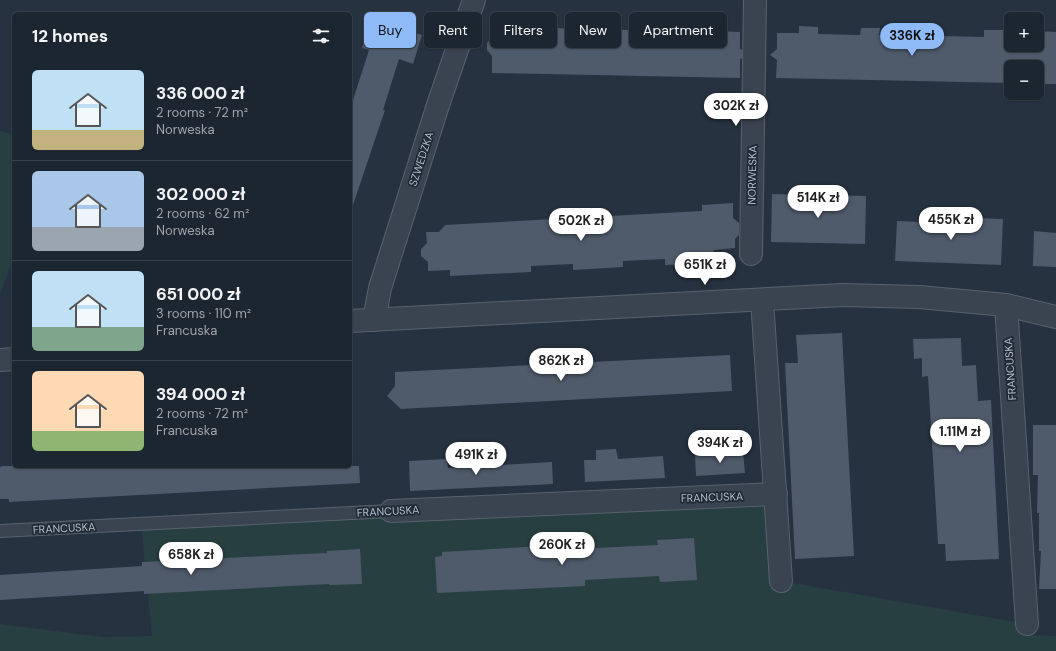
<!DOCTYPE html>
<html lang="en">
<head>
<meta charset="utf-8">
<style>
  body { margin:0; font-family:"DM Sans",sans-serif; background:#29323c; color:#f1f3f6; height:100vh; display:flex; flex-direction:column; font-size:15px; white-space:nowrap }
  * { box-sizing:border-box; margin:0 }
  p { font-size:13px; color:#a0a5ab }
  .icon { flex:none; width:22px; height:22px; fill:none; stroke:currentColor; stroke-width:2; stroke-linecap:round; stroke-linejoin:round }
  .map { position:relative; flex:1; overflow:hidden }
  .details { position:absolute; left:12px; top:12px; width:340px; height:456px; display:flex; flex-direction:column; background:#1c2630; border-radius:6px; box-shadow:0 1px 3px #0004,0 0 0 1px #3a434c }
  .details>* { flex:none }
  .guide { position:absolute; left:364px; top:12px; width:380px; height:36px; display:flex; gap:8px }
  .buttons { position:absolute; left:1004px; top:12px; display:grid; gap:8px }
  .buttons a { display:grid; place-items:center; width:40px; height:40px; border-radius:6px; background:#1c2630; box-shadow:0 1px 3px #0004,0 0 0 1px #3a434c; font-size:20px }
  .price { position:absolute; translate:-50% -34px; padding:0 9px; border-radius:14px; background:#fff; color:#222; font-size:13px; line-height:26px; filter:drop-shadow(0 1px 2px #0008) }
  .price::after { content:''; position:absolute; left:50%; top:24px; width:12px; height:9px; margin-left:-6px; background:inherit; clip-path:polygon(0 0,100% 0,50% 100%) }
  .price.active { background:#8ebbf8; color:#111 }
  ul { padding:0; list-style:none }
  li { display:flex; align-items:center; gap:12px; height:100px; padding:0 20px }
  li+li { border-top:1px solid #3a434c }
  li span { display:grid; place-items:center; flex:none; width:112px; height:80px; border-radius:6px; color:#555 }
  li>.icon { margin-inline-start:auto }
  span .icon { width:48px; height:48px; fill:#fffc; stroke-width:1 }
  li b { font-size:17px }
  h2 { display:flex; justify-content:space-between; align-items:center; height:48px; padding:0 20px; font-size:17px }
  .chip { padding:0 14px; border-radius:6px; background:#1c2630; box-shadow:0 1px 3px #0004,0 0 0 1px #3a434c; font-size:14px; line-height:36px }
  .chip.active { background:#8ebbf8; color:#111 }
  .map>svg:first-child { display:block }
</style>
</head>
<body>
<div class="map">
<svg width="1056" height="651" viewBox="0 0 1056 651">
  <rect width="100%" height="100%" fill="#263240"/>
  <!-- green -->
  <g fill="#283f41">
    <path d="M0,131L14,135V256L0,294Z"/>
    <path d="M776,494L782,581L1027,624L1028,635L1056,636V651H0V624L103,637L152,636L141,524Z"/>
  </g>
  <!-- building -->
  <g fill="#4f5b6b">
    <path d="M396,12L417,18L413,32L422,35L413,64L399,59L383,110H385L353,205H350V99L353,100L369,50L362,48L368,29L388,36Z"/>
    <path d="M515,21H534V28H555L576,29V22L596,23V29L617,30H638V23L657,24V30L678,31H699L700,25H719V31L740,32V49L742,50V58L740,59V78L492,73V56L487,50V43L493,37V28H515Z"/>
    <path d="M799,26L818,27V34L860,35L861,28H880L879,35L922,36V29H941L940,36L984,37V30H1003V37H1011V45H1037V31L1056,32V84H1037V67H1011V83L776,78L777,60L770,55L777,49V33H799Z"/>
    <path d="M772,194L866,196L865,244L771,242Z"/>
    <path d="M733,203V218L739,223V235L735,239V248L714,250V256L684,258V264L665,265V259L643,260L623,261V267L573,270V264L531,266V272L450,276V270L428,271V262L421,256V249L427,243L426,232H439L445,225L702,211V205Z"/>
    <path d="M946,217L1003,219L1001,265L895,261L897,221L946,223Z"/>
    <path d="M1034,231L1056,233V267L1033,266Z"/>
    <path d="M842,333L854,556L795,559L785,363H798L796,335Z"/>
    <path d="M961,338L962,366L976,365L978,401L991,400L999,559L946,561L945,544H938L928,376L922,377V358L914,359L913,339Z"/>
    <path d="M730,355L732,391L401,409L387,396L395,386V372Z"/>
    <path d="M1033,425H1056V589H1039L1041,551H1039V513H1037L1038,475H1033Z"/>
    <path d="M616,449L618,459L663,456L665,478L585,482L584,460H596V450Z"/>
    <path d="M743,452L745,473L696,476L695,454Z"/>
    <path d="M447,459L448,468L552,462L553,484L410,491L409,461Z"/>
    <path d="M3,466H359L360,483L9,502V499H0V467Z"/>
    <path d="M694,538L697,580L660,582L659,576L585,580V586L437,593L435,557L442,556V552L574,544V549L658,545L657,540Z"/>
    <path d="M360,549L362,584L329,585V584L144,594V591L0,600V575L142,566V562L327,553V551Z"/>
  </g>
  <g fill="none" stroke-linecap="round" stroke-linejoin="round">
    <!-- service casing -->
    <g stroke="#58626d" stroke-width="14">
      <path id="service" d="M0,531L391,511"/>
    </g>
    <!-- minor casing -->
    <g stroke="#58626d" stroke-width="24">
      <g id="minor">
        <path d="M751,254L755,0"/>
        <path d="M762,300L781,581"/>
        <path d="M1006,305L1027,624"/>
        <path d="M374,320L380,288L438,105L474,0"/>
        <path d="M350,321L843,295L919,297L1006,305L1056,317"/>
        <path d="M0,360L14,359"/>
        <path d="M391,511L776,494"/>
      </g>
    </g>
    <!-- service -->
    <use href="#service" stroke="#3a4450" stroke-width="12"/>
    <!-- minor -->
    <use href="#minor" stroke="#3a4450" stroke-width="22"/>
  </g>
  <g text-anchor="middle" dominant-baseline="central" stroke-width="3.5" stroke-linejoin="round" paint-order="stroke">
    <!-- street labels -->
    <g font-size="11" fill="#b6bfca" stroke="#1f2935">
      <text transform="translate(421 159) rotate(-72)">SZWEDZKA</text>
      <text transform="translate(752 175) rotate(-89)">NORWESKA</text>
      <text transform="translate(1010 369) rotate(-94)">FRANCUSKA</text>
      <text transform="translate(712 497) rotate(-2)">FRANCUSKA</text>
      <text transform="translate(388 511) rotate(-3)">FRANCUSKA</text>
      <text transform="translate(64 528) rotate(-3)">FRANCUSKA</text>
    </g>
  </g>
</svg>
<div class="buttons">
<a>+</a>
<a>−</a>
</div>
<b class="price active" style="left:912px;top:57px">336K zł</b>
<b class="price" style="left:736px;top:127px">302K zł</b>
<b class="price" style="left:818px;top:219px">514K zł</b>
<b class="price" style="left:951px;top:241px">455K zł</b>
<b class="price" style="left:581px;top:242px">502K zł</b>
<b class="price" style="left:705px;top:286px">651K zł</b>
<b class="price" style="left:561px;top:382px">862K zł</b>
<b class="price" style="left:960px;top:453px">1.11M zł</b>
<b class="price" style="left:720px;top:464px">394K zł</b>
<b class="price" style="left:476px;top:476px">491K zł</b>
<b class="price" style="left:562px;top:566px">260K zł</b>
<b class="price" style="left:191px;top:576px">658K zł</b>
<div class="guide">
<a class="chip active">Buy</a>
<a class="chip">Rent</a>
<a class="chip">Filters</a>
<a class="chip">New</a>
<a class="chip">Apartment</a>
</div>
<section class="details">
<h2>12 homes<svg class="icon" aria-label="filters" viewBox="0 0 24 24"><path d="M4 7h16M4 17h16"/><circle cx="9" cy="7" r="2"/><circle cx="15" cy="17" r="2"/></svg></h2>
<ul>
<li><span style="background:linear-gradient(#bfe0f5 75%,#c2b280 0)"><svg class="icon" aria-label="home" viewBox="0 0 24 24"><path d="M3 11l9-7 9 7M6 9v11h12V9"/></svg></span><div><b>336 000 zł</b><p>2 rooms · 72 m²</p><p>Norweska</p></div></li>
<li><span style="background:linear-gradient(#a9c7e8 70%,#9aa5b1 0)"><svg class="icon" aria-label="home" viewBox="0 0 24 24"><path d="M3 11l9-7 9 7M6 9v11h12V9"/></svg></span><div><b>302 000 zł</b><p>2 rooms · 62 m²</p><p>Norweska</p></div></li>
<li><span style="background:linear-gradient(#bfe0f5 70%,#7fa58c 0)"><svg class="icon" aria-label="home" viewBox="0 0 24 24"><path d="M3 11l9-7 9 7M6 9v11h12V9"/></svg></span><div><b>651 000 zł</b><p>3 rooms · 110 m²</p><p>Francuska</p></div></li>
<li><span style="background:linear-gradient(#ffd9b3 75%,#8fb573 0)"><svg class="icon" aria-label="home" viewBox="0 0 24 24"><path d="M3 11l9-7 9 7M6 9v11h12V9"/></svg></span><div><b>394 000 zł</b><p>2 rooms · 72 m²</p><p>Francuska</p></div></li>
</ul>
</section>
</div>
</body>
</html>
